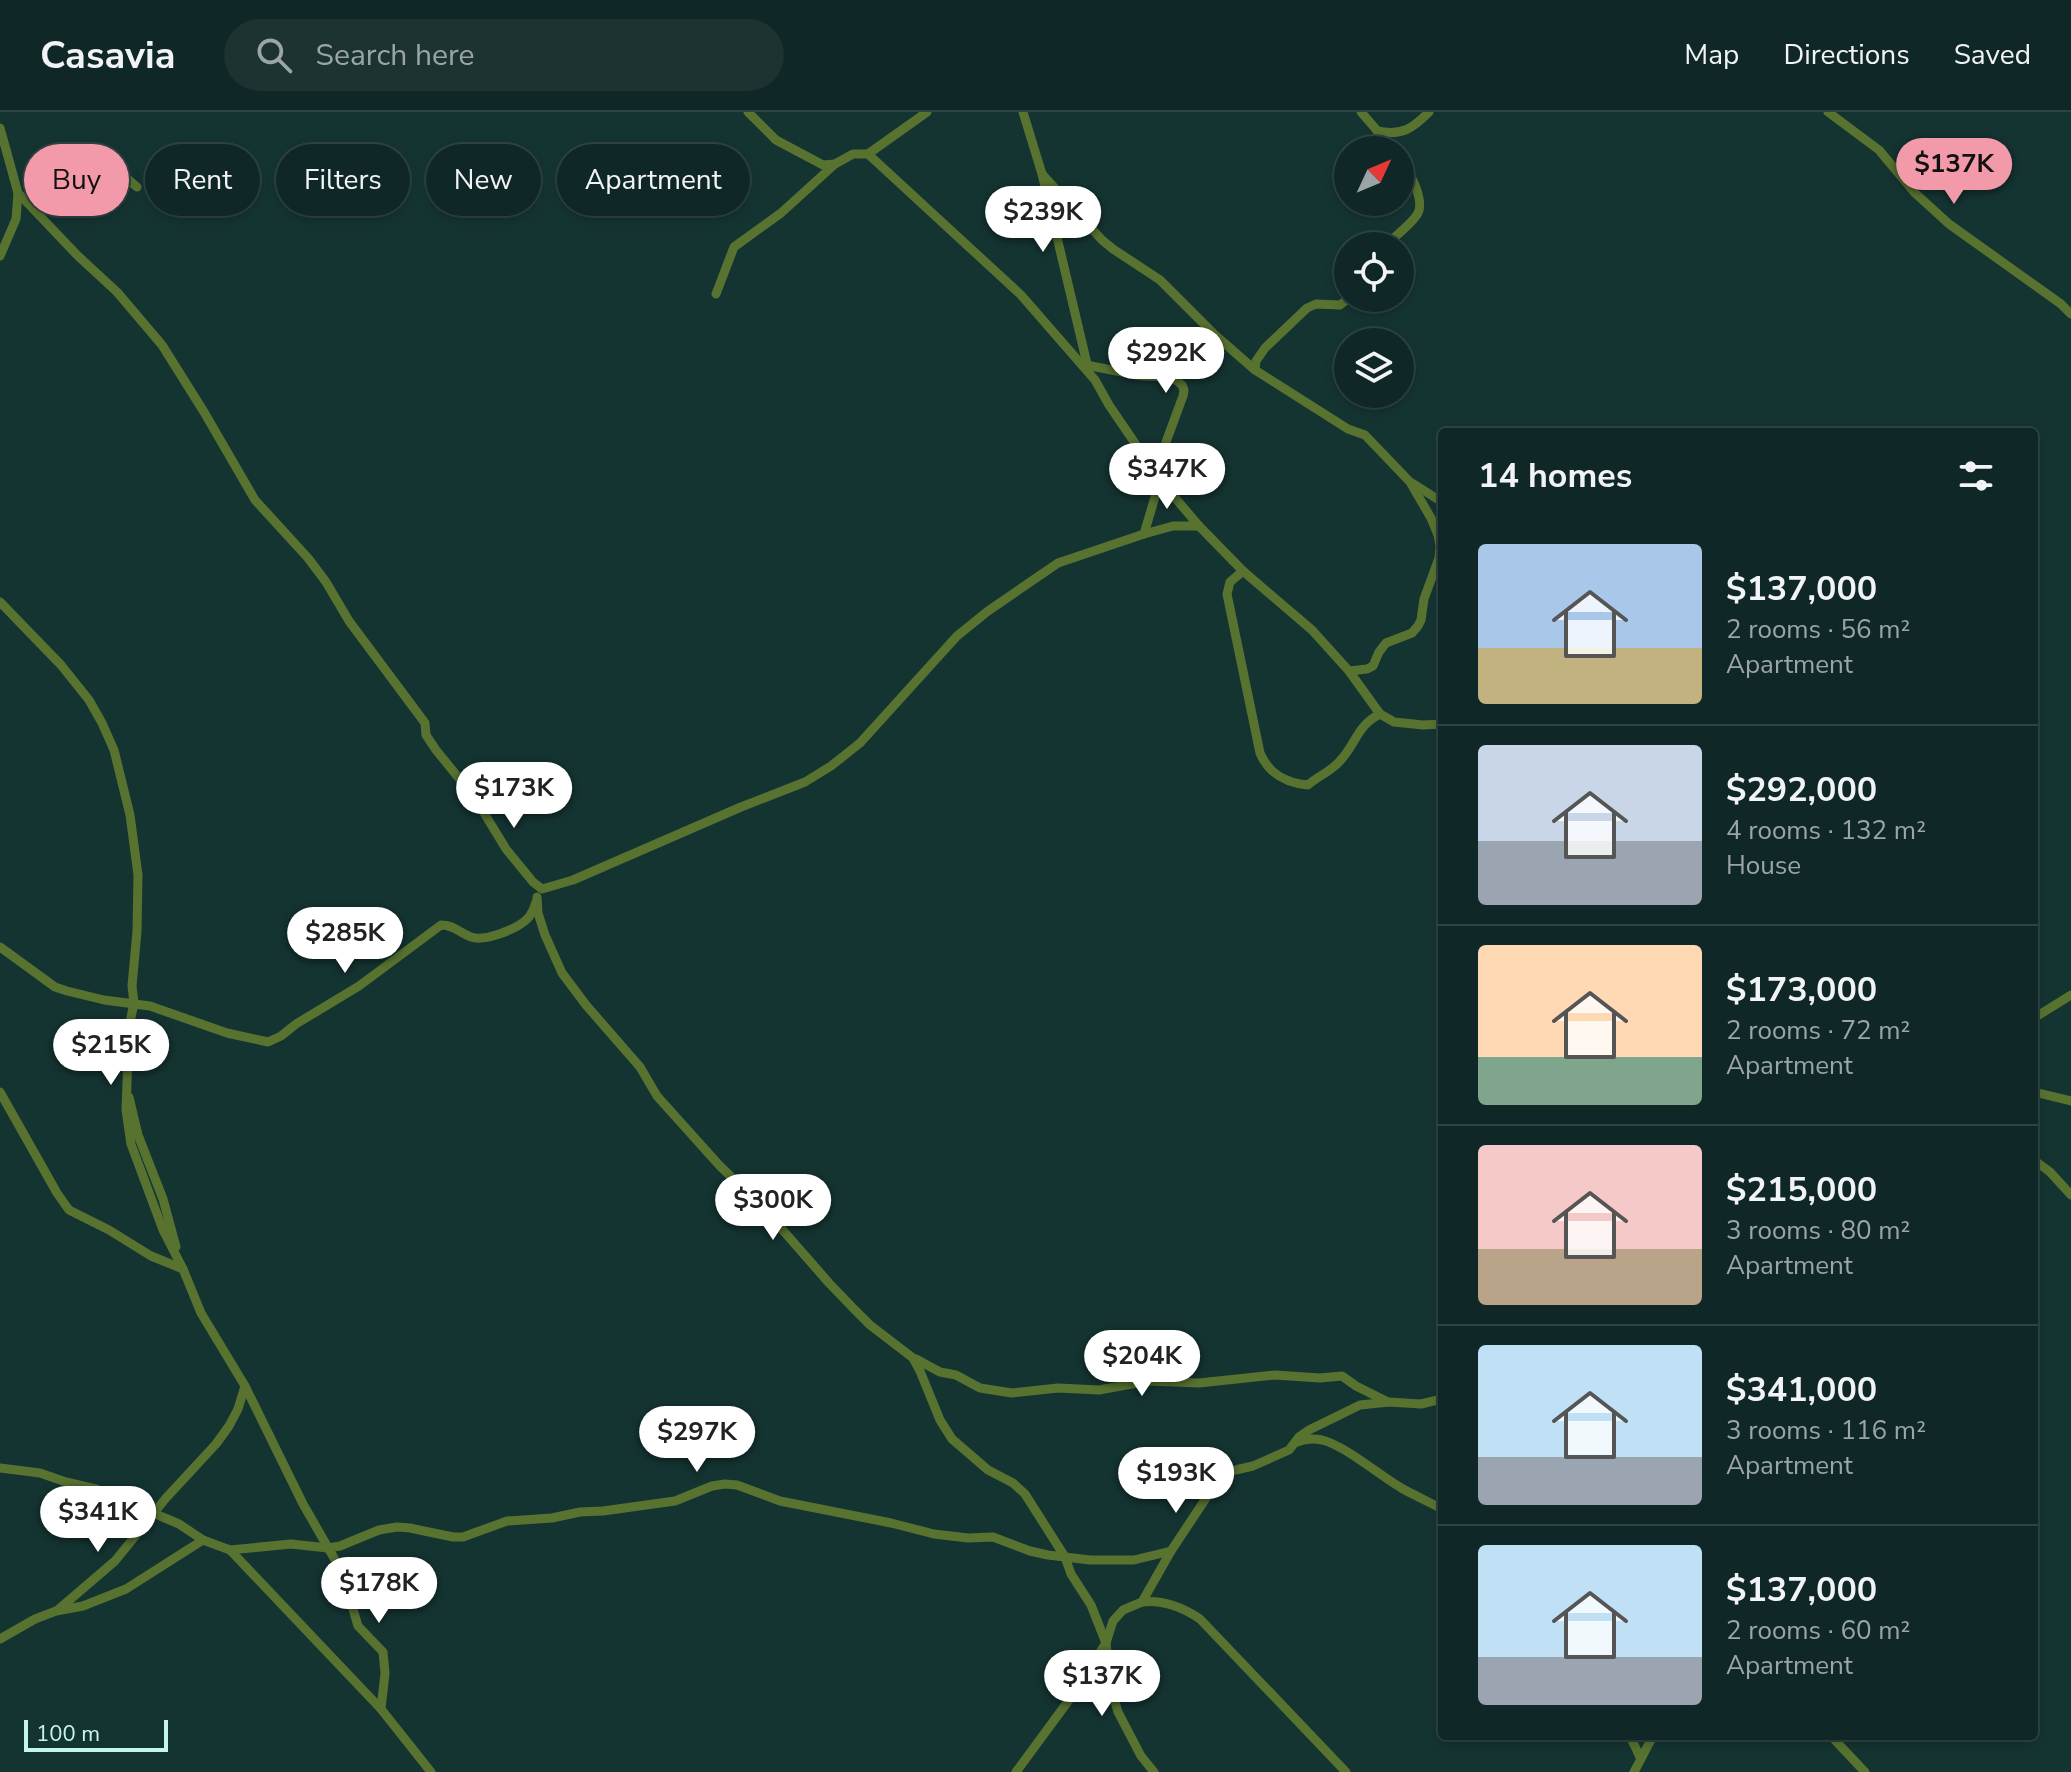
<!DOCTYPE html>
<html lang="en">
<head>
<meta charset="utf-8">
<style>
  body { margin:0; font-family:"Nunito Sans",sans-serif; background:#1d3332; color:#f1f3f6; height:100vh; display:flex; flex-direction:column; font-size:30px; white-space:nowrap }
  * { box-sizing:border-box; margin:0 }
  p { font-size:26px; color:#9ba5a7 }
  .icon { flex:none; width:44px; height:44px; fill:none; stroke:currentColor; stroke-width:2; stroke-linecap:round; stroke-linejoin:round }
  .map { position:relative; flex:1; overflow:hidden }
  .side { position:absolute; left:1438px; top:316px; width:600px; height:1312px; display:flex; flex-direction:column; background:#0f2726; border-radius:8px; box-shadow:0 4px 12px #0003,0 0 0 2px #2f4443 }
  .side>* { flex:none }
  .top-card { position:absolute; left:24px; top:32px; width:760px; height:72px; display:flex; gap:16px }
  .needle { width:52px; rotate:46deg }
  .tools { position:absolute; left:1334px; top:24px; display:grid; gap:16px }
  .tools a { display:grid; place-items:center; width:80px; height:80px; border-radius:50%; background:#0f2726; box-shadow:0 4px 12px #0003,0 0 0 2px #2f4443; font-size:40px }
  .scale { position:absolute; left:24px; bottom:20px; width:144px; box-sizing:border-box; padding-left:8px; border:4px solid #c6f4ef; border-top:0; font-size:22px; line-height:28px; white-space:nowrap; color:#c6f4ef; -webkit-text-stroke:6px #143432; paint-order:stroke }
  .price { position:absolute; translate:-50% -68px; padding:0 18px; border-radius:28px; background:#fff; color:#222; font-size:26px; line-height:52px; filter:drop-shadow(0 2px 4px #0008) }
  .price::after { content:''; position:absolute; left:50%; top:48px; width:24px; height:18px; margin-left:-12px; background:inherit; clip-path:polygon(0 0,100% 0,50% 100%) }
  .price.current { background:#f39aaa; color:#111 }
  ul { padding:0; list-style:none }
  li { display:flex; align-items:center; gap:24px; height:200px; padding:0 40px }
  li+li { border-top:2px solid #2f4443 }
  li span { display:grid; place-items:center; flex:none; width:224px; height:160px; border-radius:8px; color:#555 }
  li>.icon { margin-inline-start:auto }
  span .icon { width:96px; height:96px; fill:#fffc; stroke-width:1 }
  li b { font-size:34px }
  h2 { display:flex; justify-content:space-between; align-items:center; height:96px; padding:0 40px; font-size:34px }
  .chip { padding:0 28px; border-radius:36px; background:#0f2726; box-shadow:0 4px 12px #0003,0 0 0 2px #2f4443; font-size:28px; line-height:72px }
  .chip.current { background:#f39aaa; color:#111 }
  header { display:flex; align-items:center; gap:48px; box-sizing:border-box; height:112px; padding:0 40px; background:#0f2726; border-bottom:2px solid #2f4443 }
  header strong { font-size:38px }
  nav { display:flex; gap:44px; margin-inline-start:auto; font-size:28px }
  .search { width:560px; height:72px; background:#1d3332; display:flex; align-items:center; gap:20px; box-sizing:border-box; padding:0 28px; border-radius:44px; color:#9ba5a7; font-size:30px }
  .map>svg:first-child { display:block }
</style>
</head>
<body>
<header>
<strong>Casavia</strong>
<div class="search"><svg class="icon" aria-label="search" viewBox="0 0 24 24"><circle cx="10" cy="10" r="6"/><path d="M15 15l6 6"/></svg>Search here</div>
<nav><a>Map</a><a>Directions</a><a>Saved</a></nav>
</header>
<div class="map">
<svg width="2071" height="1660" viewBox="0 0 2071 1660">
  <rect width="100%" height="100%" fill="#143432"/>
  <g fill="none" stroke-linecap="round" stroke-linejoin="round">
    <!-- minor -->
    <g stroke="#587330" stroke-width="9">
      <path d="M748,0L776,28L823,53L835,52L853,42H868L927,0"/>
      <path d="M1023,0L1042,62L1088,256"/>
      <path d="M1361,0L1394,38"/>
      <path d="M1828,0L1879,38L1915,81L1949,112L2061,192L2071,202"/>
      <path d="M0,16L18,81L16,107L0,144"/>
      <path d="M1377,19C1402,24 1412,17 1429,0"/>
      <path d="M868,42L1021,183L1095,268L1109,293L1160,368L1199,414L1243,459L1312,518L1349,559L1380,602L1394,610L1423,613L1442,612"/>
      <path d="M1042,62L1102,128L1113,137L1160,168L1215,223L1255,258L1348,317L1365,323L1410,370L1431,406L1438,423L1440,434L1439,446L1424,487L1421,508L1418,514L1412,521L1386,531L1379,540L1373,554L1367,557L1349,559"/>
      <path d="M18,81L78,144L117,180L162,233L204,300L255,388L308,446L326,470L349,509L425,611L426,623L436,638L475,686L506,737L533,770L542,777L573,768L741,695L805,670L831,654L860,631L957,524L988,499L1058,451L1144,422L1173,414H1199"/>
      <path d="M39,101C52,90 94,58 110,58C120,58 129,69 137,75"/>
      <path d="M1385,134C1394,125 1413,111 1418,101C1425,87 1408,57 1400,45"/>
      <path d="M716,182L734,135L781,101L835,52"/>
      <path d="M1086,253L1142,264L1172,265L1182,273L1184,278L1183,284L1166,330L1160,368L1144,422"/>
      <path d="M1255,258L1256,249L1265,236L1307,196L1316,192L1340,193L1349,186"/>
      <path d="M1412,371L1442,390"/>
      <path d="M1243,459L1230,470L1227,482L1260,641C1269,662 1285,671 1308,673C1318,664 1330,660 1339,650C1356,633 1356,614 1380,602"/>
      <path d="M0,490L61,553L89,588L102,611L114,638L130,703L138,763L137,819L132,874L134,891L129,915L126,998L131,1032L163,1118L183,1157L201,1201L245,1274L303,1392L342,1460L358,1514L383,1540L385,1561L381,1597"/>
      <path d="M537,785L538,801L545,823L562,861L586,893L640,955L657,984L719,1053L766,1099L829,1171L854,1197L870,1213L913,1246L920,1259L940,1308L952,1327L988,1358L1013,1371L1025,1382L1065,1445L1071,1462L1091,1493L1106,1531L1111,1577L1118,1600L1141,1644L1154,1660"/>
      <path d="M0,835L55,875L67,879L104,888L150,894L227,921L268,930L281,924L296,912L359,874L441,813C454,813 460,821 471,825C485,830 516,817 526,808C532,803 534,797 536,790"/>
      <path d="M2034,906L2071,883"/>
      <path d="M0,980L57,1081L69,1098L109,1118L151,1144L183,1157"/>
      <path d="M2034,980L2071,989"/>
      <path d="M129,985L138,1023L163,1087L176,1135"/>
      <path d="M2034,1048L2050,1060L2071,1083"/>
      <path d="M916,1247L940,1260L956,1263L980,1276L1012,1281L1058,1276L1099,1278L1148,1269L1199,1271L1275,1263L1320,1266L1342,1264L1356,1274L1388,1290"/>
      <path d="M1297,1330C1304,1327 1313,1326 1322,1328C1346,1334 1380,1364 1403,1377C1416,1384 1429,1390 1442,1397"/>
      <path d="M0,1356L40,1361L66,1370L96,1377L179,1412L203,1428"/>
      <path d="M230,1438L291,1432L328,1436L340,1434L379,1418L397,1415L410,1416L453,1425H463L507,1409L552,1406L580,1400L603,1399L675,1389L712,1374L725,1372L737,1373L780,1389L891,1411L934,1422L968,1426L993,1425L1030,1439L1048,1443L1090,1448H1134L1171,1439"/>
      <path d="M1142,1490C1162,1487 1184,1496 1200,1507L1346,1660"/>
      <path d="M59,1497L115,1449L166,1386L216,1332L229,1314L238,1297L245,1274"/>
      <path d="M0,1527L35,1507L56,1499L83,1494L126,1477L203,1428L230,1438L381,1597L431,1660"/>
      <path d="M1630,1624L1640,1645"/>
      <path d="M1831,1624L1865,1660"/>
      <path d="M1016,1660L1069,1588L1106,1531L1113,1509L1123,1498L1142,1490L1171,1439L1218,1368L1231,1359L1253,1354L1289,1338L1299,1325L1309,1318L1360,1293L1389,1290L1421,1292L1442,1287"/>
      <path d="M1634,1660L1653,1624"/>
    </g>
  </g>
</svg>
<div class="tools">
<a><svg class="needle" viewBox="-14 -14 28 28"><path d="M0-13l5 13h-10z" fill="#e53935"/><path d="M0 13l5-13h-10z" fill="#9ba5a7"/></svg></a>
<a><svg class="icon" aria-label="locate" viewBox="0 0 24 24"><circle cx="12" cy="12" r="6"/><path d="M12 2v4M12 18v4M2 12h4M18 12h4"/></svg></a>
<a><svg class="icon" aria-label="layers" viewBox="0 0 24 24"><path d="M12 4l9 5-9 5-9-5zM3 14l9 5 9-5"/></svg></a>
</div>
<div class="scale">100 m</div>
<b class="price current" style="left:1954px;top:94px">$137K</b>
<b class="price" style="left:1043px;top:142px">$239K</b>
<b class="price" style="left:1166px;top:283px">$292K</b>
<b class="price" style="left:1167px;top:399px">$347K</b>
<b class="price" style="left:514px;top:718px">$173K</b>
<b class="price" style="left:345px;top:863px">$285K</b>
<b class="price" style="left:111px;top:975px">$215K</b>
<b class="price" style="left:773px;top:1130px">$300K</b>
<b class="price" style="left:1142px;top:1286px">$204K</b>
<b class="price" style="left:697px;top:1362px">$297K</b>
<b class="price" style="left:1176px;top:1403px">$193K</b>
<b class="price" style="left:98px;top:1442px">$341K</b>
<b class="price" style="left:379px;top:1513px">$178K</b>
<b class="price" style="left:1102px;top:1606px">$137K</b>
<div class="top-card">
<a class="chip current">Buy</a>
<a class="chip">Rent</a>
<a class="chip">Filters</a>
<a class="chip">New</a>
<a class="chip">Apartment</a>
</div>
<section class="side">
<h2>14 homes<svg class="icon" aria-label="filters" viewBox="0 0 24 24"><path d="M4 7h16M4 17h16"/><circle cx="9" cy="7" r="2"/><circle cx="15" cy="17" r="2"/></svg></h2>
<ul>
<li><span style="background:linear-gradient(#a9c7e8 65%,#c2b280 0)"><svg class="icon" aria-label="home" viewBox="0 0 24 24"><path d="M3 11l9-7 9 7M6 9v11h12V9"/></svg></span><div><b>$137,000</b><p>2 rooms · 56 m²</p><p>Apartment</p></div></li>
<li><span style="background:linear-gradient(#c9d6e8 60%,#9aa5b1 0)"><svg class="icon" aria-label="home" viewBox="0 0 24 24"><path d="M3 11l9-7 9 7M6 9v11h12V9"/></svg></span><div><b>$292,000</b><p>4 rooms · 132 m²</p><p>House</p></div></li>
<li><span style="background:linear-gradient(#ffd9b3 70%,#7fa58c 0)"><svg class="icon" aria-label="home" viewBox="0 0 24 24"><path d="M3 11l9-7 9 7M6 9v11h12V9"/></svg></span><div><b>$173,000</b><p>2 rooms · 72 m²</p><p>Apartment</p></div></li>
<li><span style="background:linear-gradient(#f6c9c9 65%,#b9a48a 0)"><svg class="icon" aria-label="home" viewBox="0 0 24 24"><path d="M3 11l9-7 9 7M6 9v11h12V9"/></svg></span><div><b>$215,000</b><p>3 rooms · 80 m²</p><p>Apartment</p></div></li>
<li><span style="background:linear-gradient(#bfe0f5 70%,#9aa5b1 0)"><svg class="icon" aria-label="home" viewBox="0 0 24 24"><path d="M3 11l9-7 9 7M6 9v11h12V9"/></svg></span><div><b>$341,000</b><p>3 rooms · 116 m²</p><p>Apartment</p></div></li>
<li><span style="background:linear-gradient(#bfe0f5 70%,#9aa5b1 0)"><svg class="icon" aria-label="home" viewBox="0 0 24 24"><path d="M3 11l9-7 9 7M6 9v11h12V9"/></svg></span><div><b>$137,000</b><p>2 rooms · 60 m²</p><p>Apartment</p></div></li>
</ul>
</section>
</div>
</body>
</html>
